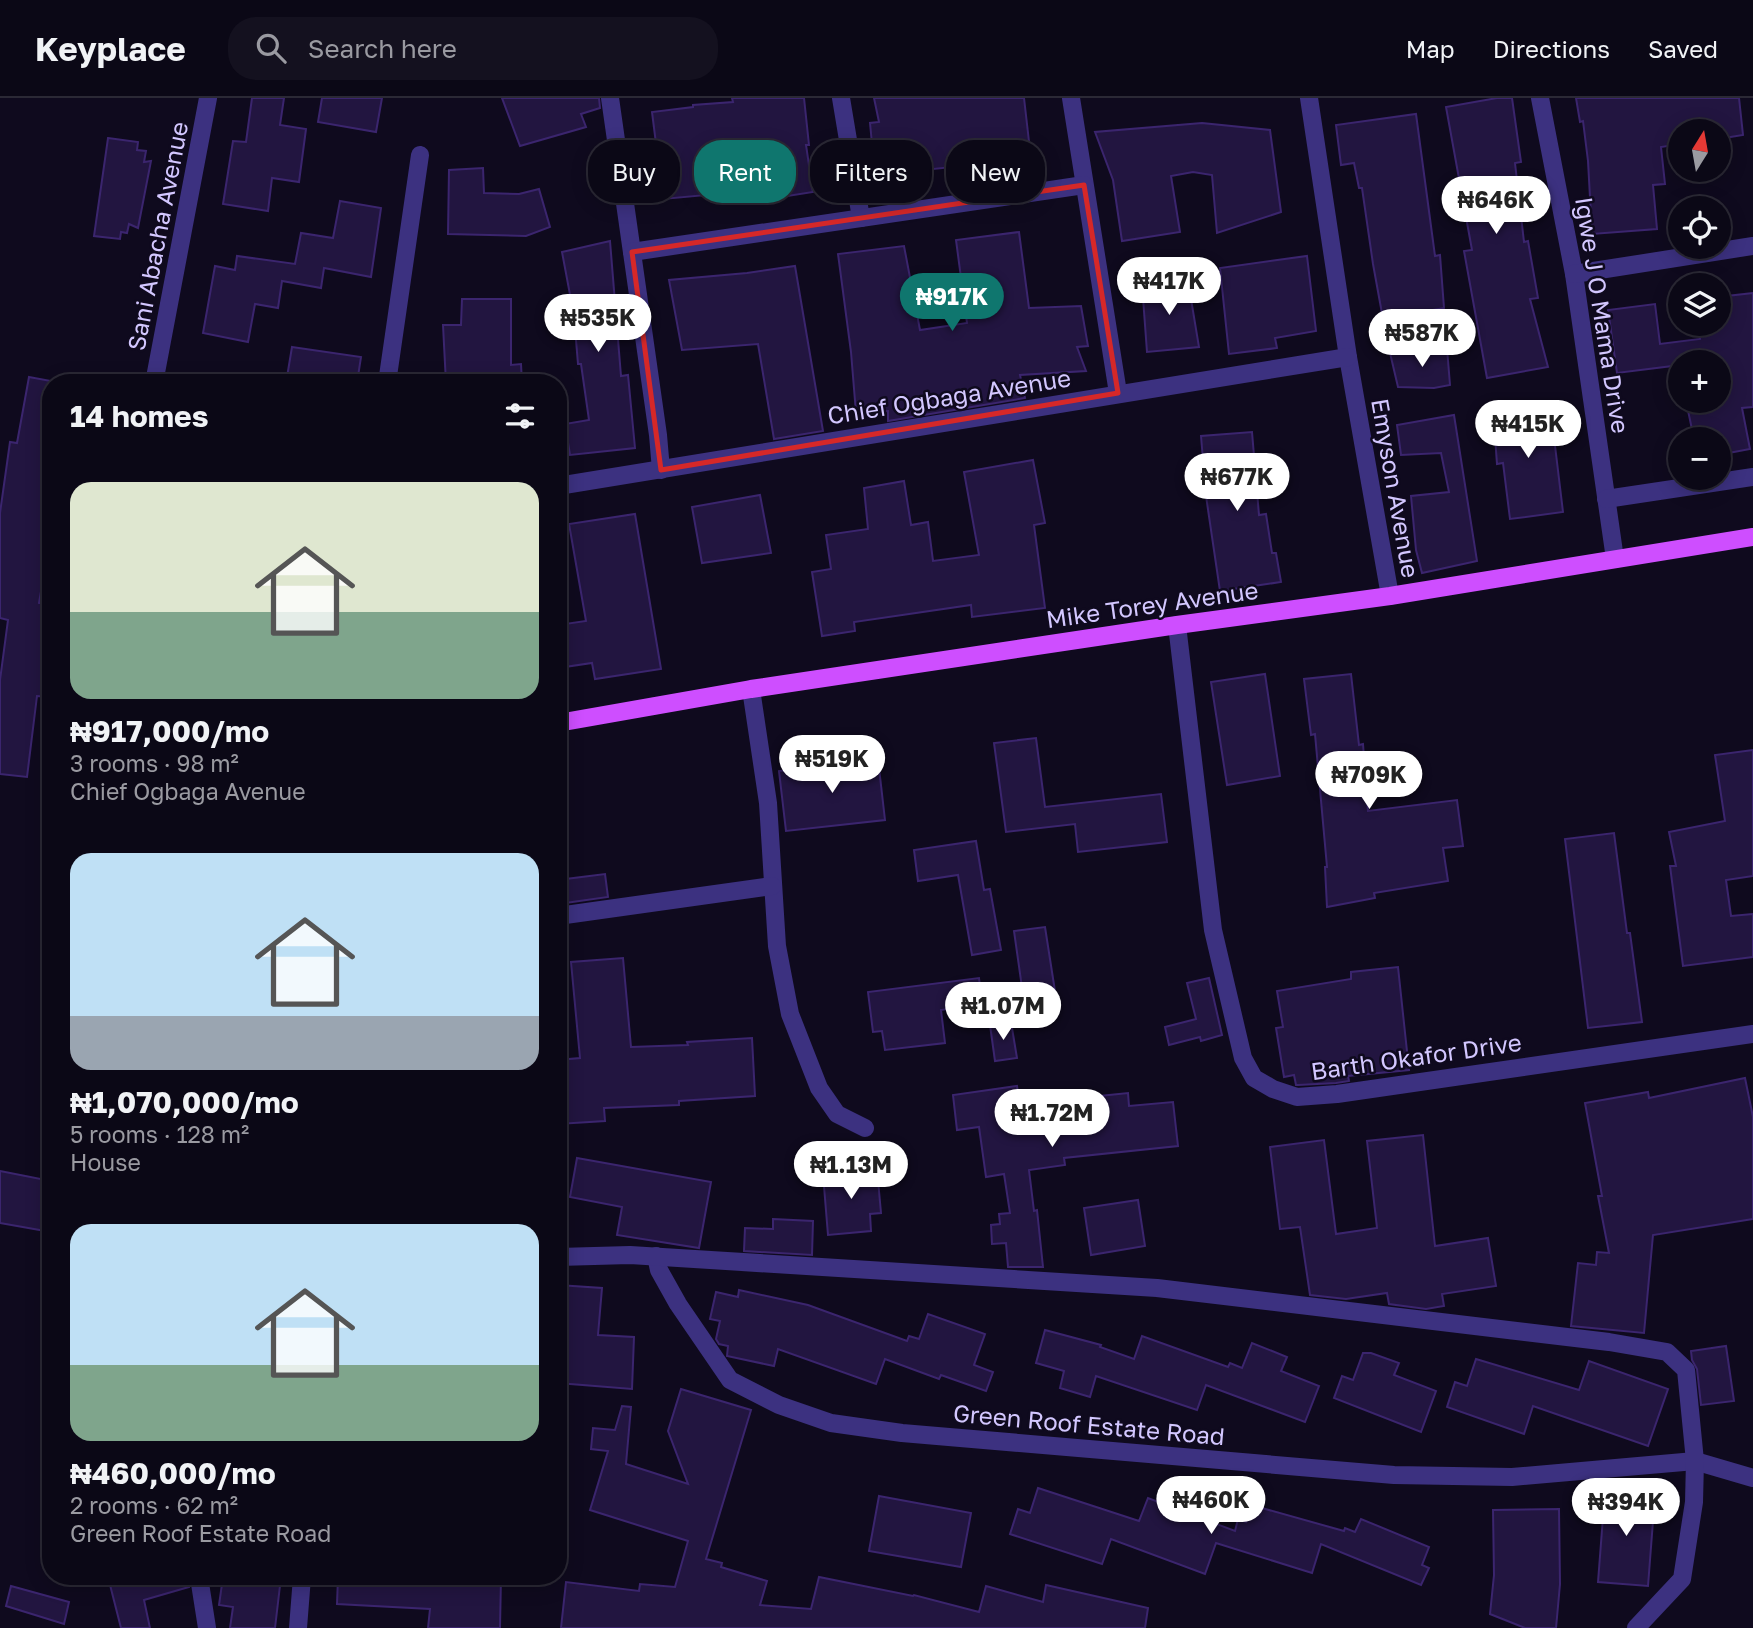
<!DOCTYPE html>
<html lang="en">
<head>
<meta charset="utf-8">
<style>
  body { margin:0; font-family:"Golos Text",sans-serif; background:#14111f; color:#f1f3f6; height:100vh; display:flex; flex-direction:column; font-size:26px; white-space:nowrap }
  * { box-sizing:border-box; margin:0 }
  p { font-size:23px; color:#9a9aa1 }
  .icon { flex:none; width:38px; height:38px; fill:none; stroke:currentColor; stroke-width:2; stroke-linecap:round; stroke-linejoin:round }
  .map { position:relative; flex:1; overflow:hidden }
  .sheet { position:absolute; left:42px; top:276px; width:525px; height:1211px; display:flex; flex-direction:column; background:#0b0816; border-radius:28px; box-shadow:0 4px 18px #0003,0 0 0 2px #2b2935 }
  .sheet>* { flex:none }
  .top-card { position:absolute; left:588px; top:42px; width:665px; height:63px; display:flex; gap:14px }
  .needle { width:46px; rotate:11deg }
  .controls { position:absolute; left:1668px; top:21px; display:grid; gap:14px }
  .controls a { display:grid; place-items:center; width:63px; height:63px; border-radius:50%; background:#0b0816; box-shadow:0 4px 18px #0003,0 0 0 2px #2b2935; font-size:35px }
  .price { position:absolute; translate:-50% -60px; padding:0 16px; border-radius:24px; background:#fff; color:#222; font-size:23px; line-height:46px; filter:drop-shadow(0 2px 4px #0008) }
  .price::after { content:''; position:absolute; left:50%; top:42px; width:21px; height:16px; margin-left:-10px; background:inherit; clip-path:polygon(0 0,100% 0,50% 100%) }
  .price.current { background:#0f766e; color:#fff }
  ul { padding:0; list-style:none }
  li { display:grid; align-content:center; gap:14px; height:371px; padding:0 28px }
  li span { display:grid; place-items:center; height:217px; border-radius:21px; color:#555 }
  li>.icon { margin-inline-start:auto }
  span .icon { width:126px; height:126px; fill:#fffc; stroke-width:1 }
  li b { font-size:30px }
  h2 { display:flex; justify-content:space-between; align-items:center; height:84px; padding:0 28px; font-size:30px }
  .tag { padding:0 24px; border-radius:28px; background:#0b0816; box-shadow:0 4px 18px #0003,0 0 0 2px #2b2935; font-size:24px; line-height:63px }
  .tag.current { background:#0f766e; color:#fff }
  header { display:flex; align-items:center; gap:42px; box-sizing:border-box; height:98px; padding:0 35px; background:#0b0816; border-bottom:2px solid #2b2935 }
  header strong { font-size:33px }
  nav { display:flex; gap:38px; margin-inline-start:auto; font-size:24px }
  .search { width:490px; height:63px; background:#14111f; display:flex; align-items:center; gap:18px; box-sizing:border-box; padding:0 24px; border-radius:28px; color:#9a9aa1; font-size:26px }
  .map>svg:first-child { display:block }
</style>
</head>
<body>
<header>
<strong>Keyplace</strong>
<div class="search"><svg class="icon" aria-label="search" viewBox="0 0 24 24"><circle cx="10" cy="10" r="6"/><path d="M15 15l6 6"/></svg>Search here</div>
<nav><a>Map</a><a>Directions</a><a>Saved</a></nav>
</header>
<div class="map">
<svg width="1753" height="1530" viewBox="0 0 1753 1530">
  <rect width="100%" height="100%" fill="#0f0a1e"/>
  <!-- building -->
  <g fill="#221540" stroke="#3b256e" stroke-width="2">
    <path d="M252,0H284L280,27L306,31L299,84L272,80L268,113L223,106L233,43L246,44Z"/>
    <path d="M322,0H382L376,34L318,24Z"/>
    <path d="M502,0H599L600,10L581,16L586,29L520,48Z"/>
    <path d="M732,0H804L809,47H806L813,94L750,104L749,93L663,101L652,14L693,9V7L733,4Z"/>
    <path d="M874,0H1024L1031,61L875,77L870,25L879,24Z"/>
    <path d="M1497,0H1512L1521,64L1515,65L1524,144L1528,143L1538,200L1530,201L1548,269L1487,280L1464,153L1472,152L1446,9Z"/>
    <path d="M1576,0H1739L1743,37L1718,41V33H1680V46L1661,49L1665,86L1653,87L1657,131L1592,136L1588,63L1583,23L1580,24Z"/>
    <path d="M1416,16L1435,158L1440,157L1444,210L1383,221L1373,166L1362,90H1359L1354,65L1341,67L1336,27Z"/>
    <path d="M1202,25L1270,32L1281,114L1217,135L1212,77L1193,74L1171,78L1180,134L1122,143L1113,82L1095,34Z"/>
    <path d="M108,40L138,44L137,52L146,53L144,64L151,63L138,130L129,126L127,135L121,134L120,141L94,138Z"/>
    <path d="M483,70L484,95L519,96L539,91L550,129L526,138L448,136L449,72Z"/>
    <path d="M340,103L381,110L371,179L324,170L321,190L282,183L278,210L255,206L248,244L203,235L215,168L235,172L237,158L295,166L301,135L333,140Z"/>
    <path d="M1019,134L1029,210L1081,208L1088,248L1077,249L1086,273L1020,277L1025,300L888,323V313L856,315L851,254L838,156L904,148L920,232L967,225L956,142Z"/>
    <path d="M610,143L621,278L628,277L635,350L570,357L565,326L589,322L581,266H578L574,218L562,154Z"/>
    <path d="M1307,158L1316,233L1275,240L1277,250L1229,256L1220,170Z"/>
    <path d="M795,168L823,333L774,341L758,246L682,252L669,182L747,175Z"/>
    <path d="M1188,183L1199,249L1147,254L1142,186Z"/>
    <path d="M1753,195V309L1742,310L1750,351L1718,357V341H1694L1686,303H1718V264H1680V267L1617,275L1608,212L1655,206L1660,246L1700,241L1698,226H1718V199Z"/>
    <path d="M462,201H511V267L521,266L522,285H446L443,227H461Z"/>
    <path d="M292,249L361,259L357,285H286Z"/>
    <path d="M1447,250L1450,287L1434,290L1398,289L1390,255Z"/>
    <path d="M29,279L51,283V465L46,464L39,505L51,507V526L46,551H51V599L37,598L27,679L0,676V582L8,522L0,520V415L10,344L17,345Z"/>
    <path d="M1550,306L1563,414L1510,421L1503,365L1497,366L1493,311Z"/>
    <path d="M1454,317L1477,463L1422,475L1416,452L1411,398L1449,394L1441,355L1401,357L1397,327Z"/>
    <path d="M1252,334L1259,417L1266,416L1272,455H1276L1281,484L1220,493L1206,398L1201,338Z"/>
    <path d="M1033,362L1045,425L1034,427L1045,510L972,519L971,507L854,524L855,533L822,538L812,474L831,471L826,437L868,431L864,390L904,383L911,427L928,424L933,463L979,457L964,374Z"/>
    <path d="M760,397L771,455L702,465L692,409Z"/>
    <path d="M635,416L661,571L595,581L592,565L558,570V527L586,523L569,426Z"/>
    <path d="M1265,576L1280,678L1227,687L1211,584Z"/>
    <path d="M1351,576L1359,647L1363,646L1368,713L1457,702L1463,748L1443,750L1448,783L1374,795L1375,800L1327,809L1325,769H1327L1315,636L1311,637L1304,581Z"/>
    <path d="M1036,640L1045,709L1161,696L1167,744L1078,754L1075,726L1006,734L994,645Z"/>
    <path d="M1753,652V778L1726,782L1731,818L1753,816V859L1683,868L1670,768H1676L1669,734L1725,723L1715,657Z"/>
    <path d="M878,661L885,722L786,733L779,673Z"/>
    <path d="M1614,735L1627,835H1630L1642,924L1588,930L1565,741Z"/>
    <path d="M976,743L984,792L990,791L1001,852L972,857L958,777L918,783L914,752Z"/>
    <path d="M605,776L608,799L558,806V782Z"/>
    <path d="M1045,829L1057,906L1025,911L1014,833Z"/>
    <path d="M623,860L631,949L688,947L687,944L752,940L755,998L679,1003V1007L604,1010L605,1023L558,1026V962L580,960L571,864Z"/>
    <path d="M1398,869L1409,972L1348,978L1349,983L1336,985L1298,987H1296L1294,977L1284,979L1276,930L1283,929L1277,893L1351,881V874Z"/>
    <path d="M979,880L982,906L941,912L945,945L885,952L882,933L873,934L868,894Z"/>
    <path d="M1209,880L1222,937L1201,943L1200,939L1169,947L1165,929L1196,921L1187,885Z"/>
    <path d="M1011,924L1017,960L995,963L990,927Z"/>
    <path d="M1745,980L1753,1019V1121L1653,1137L1644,1235L1571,1228L1578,1165L1596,1167L1597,1154L1609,1155L1598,1098H1602L1585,1005L1648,994L1649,1000Z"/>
    <path d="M1017,988L1021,1018L1081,1011L1080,1000L1128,995L1129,1008L1173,1004L1178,1048L1064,1060L1065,1067L1029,1072L1034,1113L1037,1112L1043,1169H1008L1006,1145L992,1146L991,1127L1000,1126L999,1116L1010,1115L1004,1076L986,1079L979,1029L957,1032L953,997Z"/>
    <path d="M1423,1037L1435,1148L1488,1140L1496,1188L1442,1196L1444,1208L1426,1211L1389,1206L1387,1195L1346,1201L1310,1197L1300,1129L1280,1131L1270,1049L1324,1042L1336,1136L1377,1130L1367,1043Z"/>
    <path d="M577,1060L711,1084L699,1150L617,1137L622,1109L570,1099Z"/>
    <path d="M877,1071L881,1115L870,1116L871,1133L828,1137L823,1076Z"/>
    <path d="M0,1073L51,1083V1134L0,1125Z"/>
    <path d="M1138,1102L1145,1148L1091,1157L1084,1110Z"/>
    <path d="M773,1121L813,1123L812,1157L744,1153L745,1130L773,1131Z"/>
    <path d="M558,1187L602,1190L598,1237L634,1239L632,1291L558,1285Z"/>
    <path d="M739,1192L808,1207L907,1243L909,1238L919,1241L928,1216L985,1236L974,1267L993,1274L986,1293L941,1277L939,1281L885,1261L876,1286L778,1251L774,1268L727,1258L728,1248L719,1246L716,1241L720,1223L710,1221L716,1194L738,1199Z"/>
    <path d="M1045,1232L1101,1247L1100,1249L1134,1261L1142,1238L1228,1269L1230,1265L1242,1270L1252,1245L1287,1259L1281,1273L1319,1288L1305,1324L1206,1287L1197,1312L1096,1278L1090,1299L1060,1290L1064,1273L1036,1265Z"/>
    <path d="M1726,1248L1734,1303L1701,1307L1697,1271L1692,1262L1691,1253Z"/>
    <path d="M1363,1255H1371L1399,1265L1394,1277L1436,1293L1421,1334L1334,1300L1342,1278L1353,1282Z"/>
    <path d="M1476,1261L1579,1292L1589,1263L1668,1291L1648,1348L1533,1308L1524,1336L1447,1309L1455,1284L1467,1288Z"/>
    <path d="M681,1291L751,1312L706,1461L722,1465L721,1469L767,1483L760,1507L811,1511L819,1479L913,1498L914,1497L979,1514L986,1488L1043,1504L1046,1487L1148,1510L1145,1530H561L566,1484L639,1493L640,1486L675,1489L688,1443L590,1412L608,1353L591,1351L593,1330L615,1332L622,1308L631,1309L626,1366L688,1386L668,1333Z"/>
    <path d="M1038,1390L1139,1423L1148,1400L1235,1433L1238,1421L1246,1424L1251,1407L1344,1433L1345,1430L1355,1434L1361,1421L1429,1449L1422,1467L1429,1470L1421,1487L1321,1446L1312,1475L1216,1445L1205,1476L1111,1441L1102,1466L1010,1436L1018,1411L1030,1415Z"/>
    <path d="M1605,1393L1655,1397L1648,1488L1598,1484Z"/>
    <path d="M879,1398L971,1415L961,1469L869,1453Z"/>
    <path d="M1559,1411L1560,1486L1556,1530H1525L1490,1516L1494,1477L1493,1412Z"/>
    <path d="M108,1479H188L189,1489L144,1502L150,1530H121Z"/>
    <path d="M223,1479H281L275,1530H230L233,1509L219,1507Z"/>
    <path d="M338,1479H501L500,1530H428L430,1511L337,1506Z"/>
    <path d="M11,1488L69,1504L64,1526L6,1508Z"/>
  </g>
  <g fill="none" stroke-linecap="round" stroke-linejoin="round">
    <!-- minor -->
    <g stroke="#3c3180" stroke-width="18">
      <path d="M610,0L658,337L661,372"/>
      <path d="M841,0L861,120"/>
      <path d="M1071,0L1118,295"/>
      <path d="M1309,0L1348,259L1390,498"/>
      <path d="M1540,0L1574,176L1615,461"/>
      <path d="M632,154L1084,87"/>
      <path d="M1574,176L1753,148"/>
      <path d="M154,285L208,0"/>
      <path d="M387,285L420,57"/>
      <path d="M558,388L1348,259"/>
      <path d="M1606,401L1753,379"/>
      <path d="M1177,527L1213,832L1243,960L1254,980L1273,991L1297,999L1337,996L1753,936"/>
      <path d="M751,591L768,705L777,848L790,916L819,990L837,1016L865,1030"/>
      <path d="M558,818L772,788"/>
      <path d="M656,1158L659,1172L678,1206L730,1282L779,1307L831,1325L902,1335L1394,1377L1512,1379L1695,1363L1753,1380"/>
      <path d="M558,1159L630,1157L1157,1190L1609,1244L1667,1254L1686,1272L1695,1363L1694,1404L1682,1481L1636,1530"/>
      <path d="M199,1479L207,1530"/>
      <path d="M298,1530L302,1479"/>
    </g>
    <!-- major -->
    <path stroke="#ce4eff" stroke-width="18" d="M558,625L751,591L1177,527L1390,498L1753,439"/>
  </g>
  <!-- marked area -->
  <path fill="none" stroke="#d62828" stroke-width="5" stroke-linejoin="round" d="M1084,87L1118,295L661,372L632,154Z"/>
  <g text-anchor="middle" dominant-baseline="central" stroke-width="5" stroke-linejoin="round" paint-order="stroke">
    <!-- street labels -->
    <g font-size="24" fill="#d3c7ff" stroke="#0f0a1e">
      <text transform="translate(157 138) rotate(-79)">Sani Abacha Avenue</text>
      <text transform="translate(1603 217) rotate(81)">Igwe J O Mama Drive</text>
      <text transform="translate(949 298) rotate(-9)">Chief Ogbaga Avenue</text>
      <text transform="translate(1396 390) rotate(80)">Emyson Avenue</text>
      <text transform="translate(1152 506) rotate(-8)">Mike Torey Avenue</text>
      <text transform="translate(1416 958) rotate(-8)">Barth Okafor Drive</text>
      <text transform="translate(1089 1326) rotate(5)">Green Roof Estate Road</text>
    </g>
  </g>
</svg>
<div class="controls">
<a><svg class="needle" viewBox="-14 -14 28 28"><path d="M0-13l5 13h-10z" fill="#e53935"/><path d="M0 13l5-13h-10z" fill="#9a9aa1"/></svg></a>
<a><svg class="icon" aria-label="locate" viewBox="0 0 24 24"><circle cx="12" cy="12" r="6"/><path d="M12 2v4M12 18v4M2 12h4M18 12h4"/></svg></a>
<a><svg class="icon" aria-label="layers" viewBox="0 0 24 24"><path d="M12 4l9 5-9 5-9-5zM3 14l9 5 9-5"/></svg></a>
<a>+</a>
<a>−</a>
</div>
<b class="price" style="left:1496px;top:138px">₦646K</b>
<b class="price" style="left:1169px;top:219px">₦417K</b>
<b class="price current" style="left:952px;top:235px">₦917K</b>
<b class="price" style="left:598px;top:256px">₦535K</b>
<b class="price" style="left:1422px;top:271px">₦587K</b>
<b class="price" style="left:1528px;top:362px">₦415K</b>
<b class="price" style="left:1237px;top:415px">₦677K</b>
<b class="price" style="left:832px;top:697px">₦519K</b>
<b class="price" style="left:1369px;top:713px">₦709K</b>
<b class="price" style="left:1003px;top:944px">₦1.07M</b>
<b class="price" style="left:1052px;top:1051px">₦1.72M</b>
<b class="price" style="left:851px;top:1103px">₦1.13M</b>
<b class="price" style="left:1211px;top:1438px">₦460K</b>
<b class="price" style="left:1626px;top:1440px">₦394K</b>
<div class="top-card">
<a class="tag">Buy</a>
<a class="tag current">Rent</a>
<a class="tag">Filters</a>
<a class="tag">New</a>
</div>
<section class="sheet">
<h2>14 homes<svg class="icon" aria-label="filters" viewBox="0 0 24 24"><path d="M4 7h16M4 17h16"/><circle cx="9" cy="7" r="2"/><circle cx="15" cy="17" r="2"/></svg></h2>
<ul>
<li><span style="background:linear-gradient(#dfe7d0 60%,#7fa58c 0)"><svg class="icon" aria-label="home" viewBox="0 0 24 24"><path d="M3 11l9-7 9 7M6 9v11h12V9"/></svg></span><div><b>₦917,000/mo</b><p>3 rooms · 98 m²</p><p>Chief Ogbaga Avenue</p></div></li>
<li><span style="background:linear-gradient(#bfe0f5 75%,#9aa5b1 0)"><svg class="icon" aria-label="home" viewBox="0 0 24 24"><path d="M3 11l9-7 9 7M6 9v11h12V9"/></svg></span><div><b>₦1,070,000/mo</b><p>5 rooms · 128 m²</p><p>House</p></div></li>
<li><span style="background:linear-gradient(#bfe0f5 65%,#7fa58c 0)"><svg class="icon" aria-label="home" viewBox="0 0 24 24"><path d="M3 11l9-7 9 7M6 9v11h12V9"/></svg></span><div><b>₦460,000/mo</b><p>2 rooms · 62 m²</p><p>Green Roof Estate Road</p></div></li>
</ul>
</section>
</div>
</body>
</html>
